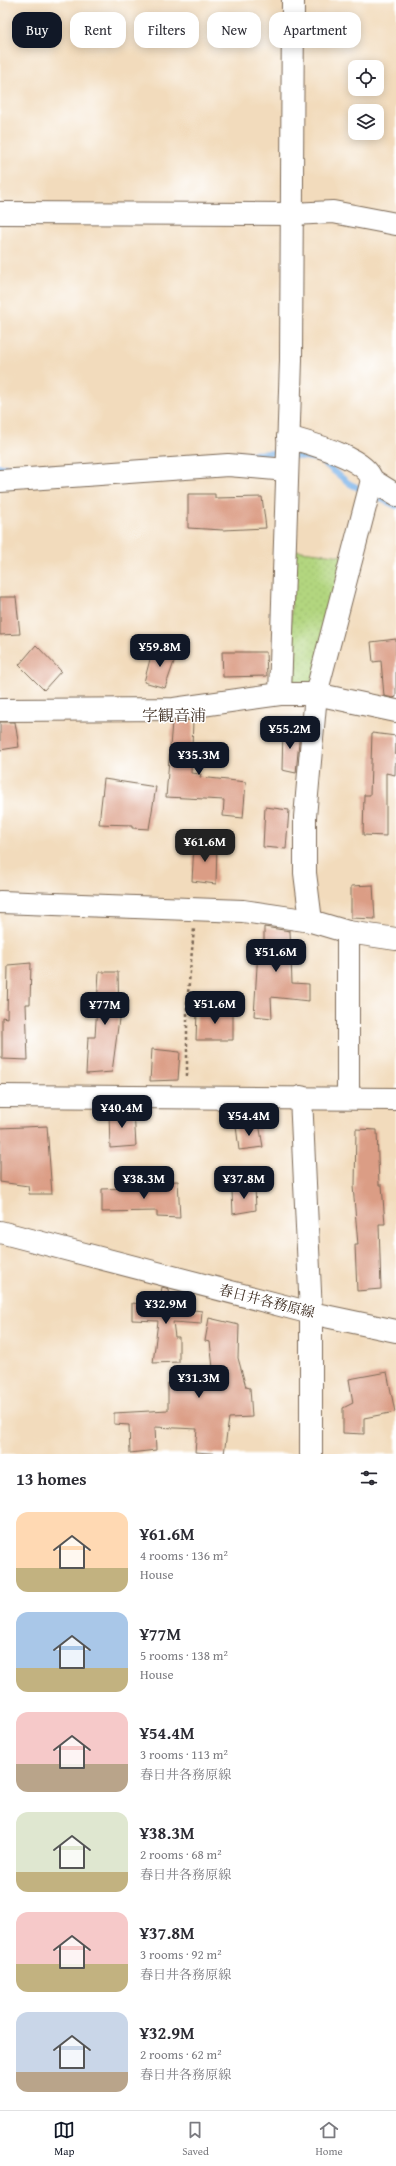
<!DOCTYPE html>
<html lang="en">
<head>
<meta charset="utf-8">
<style>
  body { margin:0; font-family:"Gentium Book Plus","Noto Serif JP",serif; background:#f2f2f3; color:#2b2b33; height:100vh; display:flex; flex-direction:column; font-size:15px; white-space:nowrap }
  * { box-sizing:border-box; margin:0 }
  p { font-size:13px; color:#7c7c81 }
  .icon { flex:none; width:22px; height:22px; fill:none; stroke:currentColor; stroke-width:2; stroke-linecap:round; stroke-linejoin:round }
  .map { position:relative; height:1454px; overflow:hidden }
  .details { display:flex; flex-direction:column; background:#fff; flex:1 }
  .details>* { flex:none }
  .guide { position:absolute; left:12px; top:12px; width:372px; height:36px; display:flex; gap:8px }
  .tools { position:absolute; left:348px; top:60px; display:grid; gap:8px }
  .tools a { display:grid; place-items:center; width:36px; height:36px; border-radius:8px; background:#fff; box-shadow:0 2px 10px #0003; font-size:20px }
  .price { position:absolute; translate:-50% -34px; padding:0 9px; border-radius:8px; background:#111827; color:#fff; font-size:13px; line-height:26px; filter:drop-shadow(0 1px 2px #0008) }
  .price::after { content:''; position:absolute; left:50%; top:24px; width:12px; height:9px; margin-left:-6px; background:inherit; clip-path:polygon(0 0,100% 0,50% 100%) }
  .price.current { background:#222; color:#fff }
  ul { padding:0; list-style:none }
  li { display:flex; align-items:center; gap:12px; height:100px; padding:0 16px }
  li span { display:grid; place-items:center; flex:none; width:112px; height:80px; border-radius:12px; color:#555 }
  li>.icon { margin-inline-start:auto }
  span .icon { width:48px; height:48px; fill:#fffc; stroke-width:1 }
  li b { font-size:17px }
  h2 { display:flex; justify-content:space-between; align-items:center; height:48px; padding:0 16px; font-size:17px }
  .chip { padding:0 14px; border-radius:12px; background:#fff; box-shadow:0 2px 10px #0003; font-size:14px; line-height:36px }
  .chip.current { background:#111827; color:#fff }
  .dock { display:flex; justify-content:space-around; align-items:center; height:56px; border-top:1px solid #e1e1e2; background:#fff; font-size:11px; color:#7c7c81 }
  .dock a { display:grid; justify-items:center; gap:2px }
  .dock .current { color:#111827 }
  .map>svg:first-child { display:block }
</style>
</head>
<body>
<div class="map">
<svg width="396" height="1454" viewBox="0 0 396 1454">
  <defs>
    <pattern id="park-dots" width="8" height="8" patternUnits="userSpaceOnUse"><rect width="8" height="8" fill="#b2d67f"/><path d="M2 2h.1M6 6h.1" fill="none" stroke="#9ab86d" stroke-width="1.8" stroke-linecap="round"/></pattern>
  </defs>
  <rect width="100%" height="100%" fill="#fff"/>
  <filter id="ink" filterUnits="userSpaceOnUse"><feTurbulence type="fractalNoise" baseFrequency=".025" numOctaves="2"/><feDisplacementMap in="SourceGraphic" scale="8" xChannelSelector="R" yChannelSelector="G"/><feConvolveMatrix kernelMatrix="1 2 1 2 8 2 1 2 1" color-interpolation-filters="sRGB"/></filter>
  <filter id="wash" filterUnits="userSpaceOnUse"><feTurbulence type="fractalNoise" baseFrequency=".012" numOctaves="4" result="noise"/><feDisplacementMap in="SourceGraphic" scale="16" xChannelSelector="R" yChannelSelector="G"/><feGaussianBlur stdDeviation="0.9" result="paint"/><feColorMatrix in="noise" values="0 0 0 0 0 0 0 0 0 0 0 0 0 0 0 0 0 1.4 0 .05"/><feComposite in="paint" operator="in"/></filter>
  <g filter="url(#wash)">
    <rect width="100%" height="100%" fill="#f2dbbc"/>
    <!-- park -->
    <path fill="url(#park-dots)" stroke="#76804e" d="M293,550L344,556L315,686L289,681Z"/>
    <g fill="none" stroke-linecap="round" stroke-linejoin="round">
      <!-- stream -->
      <g stroke="#77b1e8" stroke-width="6">
        <path d="M232,455L273,453L318,459L350,484L396,506"/>
        <path d="M0,467H51"/>
      </g>
    </g>
    <g id="blocks">
      <!-- building -->
      <g fill="#db9d85">
        <path d="M188,494H215V498L262,497L266,528L223,530L188,528Z"/>
        <path d="M0,597H16L20,634L0,635Z"/>
        <path d="M396,639V697L393,698L384,696L381,661L373,662L371,642Z"/>
        <path d="M36,645L61,671L44,690L19,665Z"/>
        <path d="M153,648L176,656L165,688L144,682Z"/>
        <path d="M222,652H266L267,676L223,677Z"/>
        <path d="M184,720L193,721L191,773L201,774L200,777L246,782L243,818L223,816L224,800L166,797L172,722Z"/>
        <path d="M0,722H15L19,747L0,750Z"/>
        <path d="M283,728L300,731L296,773L282,770Z"/>
        <path d="M372,733L396,736L395,775L386,773V836L363,835L364,795H370Z"/>
        <path d="M104,779L156,787L149,829L132,828V825L99,824Z"/>
        <path d="M265,807L289,810L286,849L263,847Z"/>
        <path d="M194,844H217L216,884L192,881Z"/>
        <path d="M373,885L375,919L351,918V886Z"/>
        <path d="M264,927L290,931L292,983L309,984V1001L271,997L272,1018L254,1016L258,950L264,951Z"/>
        <path d="M31,963L30,1004H26L28,1060L2,1059V1017L7,1018L8,965Z"/>
        <path d="M99,972H118L119,1019L112,1072L86,1074L88,1037H95Z"/>
        <path d="M233,1010V1040H196L197,1011Z"/>
        <path d="M152,1049L180,1052L178,1080L150,1081Z"/>
        <path d="M134,1111L136,1146L110,1148L109,1112Z"/>
        <path d="M259,1123L263,1147L239,1150L236,1126Z"/>
        <path d="M47,1126L52,1194H29L28,1186L0,1182V1128Z"/>
        <path d="M356,1129L377,1130L379,1185H382L385,1224H379L381,1289L357,1291L355,1245H358L353,1186H355Z"/>
        <path d="M178,1181L180,1218L157,1217V1211L102,1212V1189L157,1187V1182Z"/>
        <path d="M255,1186L256,1210L233,1214L232,1191Z"/>
        <path d="M162,1287L169,1289L171,1307L202,1311L201,1324L173,1322L175,1337H179V1362L153,1363L158,1321L132,1320V1303L159,1306Z"/>
        <path d="M209,1318L239,1325L238,1358L246,1387L250,1388L252,1417L229,1418L224,1454L195,1452L197,1429L155,1427L156,1450L130,1453L129,1425L114,1424V1413L168,1410V1383L214,1376L210,1342L205,1341Z"/>
        <path d="M387,1372L395,1412L364,1418V1434L343,1433V1408L353,1403L349,1379Z"/>
      </g>
    </g>
  </g>
  <g filter="url(#ink)">
    <use href="#blocks" fill-opacity="0" stroke="#7b6855" stroke-width="1"/>
    <g fill="none" stroke-linecap="round" stroke-linejoin="round">
      <!-- minor casing -->
      <g stroke="#7b6855" stroke-width="24">
        <g id="minor">
          <path d="M0,213L292,214L333,212L396,224"/>
          <path d="M288,437C308,443 366,457 372,480L396,495"/>
          <path d="M0,481L228,465L287,470"/>
          <path d="M280,694L291,360L293,0"/>
          <path d="M0,710L174,709L280,694H316L396,711"/>
          <path d="M0,902L243,911L311,921L348,932L396,939"/>
          <path d="M311,921L305,873V817L316,694L372,480"/>
          <path d="M0,1096L396,1099"/>
          <path d="M301,1097L311,1313V1454"/>
          <path d="M348,1097V932"/>
        </g>
      </g>
      <!-- major casing -->
      <g stroke="#7b6855" stroke-width="24">
        <path id="major" d="M0,1232L311,1313L396,1331"/>
      </g>
      <!-- path -->
      <path stroke="#7b6855" stroke-width="2.5" stroke-dasharray="3 3" stroke-linecap="butt" d="M187,1076V1004L194,929"/>
      <!-- minor -->
      <use href="#minor" stroke="#fff" stroke-width="22"/>
      <!-- major -->
      <use href="#major" stroke="#fff" stroke-width="22"/>
    </g>
  </g>
  <g text-anchor="middle" dominant-baseline="central" stroke-width="3" stroke-linejoin="round" paint-order="stroke">
    <!-- street labels -->
    <g font-size="14" fill="#3b2a1e" stroke="#fff">
      <text transform="translate(267 1301) rotate(14)">春日井各務原線</text>
    </g>
    <!-- quarter labels -->
    <g font-size="16" fill="#3b2a1e" stroke="#fff">
      <text x="174" y="715">字観音浦</text>
    </g>
  </g>
</svg>
<div class="tools">
<a><svg class="icon" aria-label="locate" viewBox="0 0 24 24"><circle cx="12" cy="12" r="6"/><path d="M12 2v4M12 18v4M2 12h4M18 12h4"/></svg></a>
<a><svg class="icon" aria-label="layers" viewBox="0 0 24 24"><path d="M12 4l9 5-9 5-9-5zM3 14l9 5 9-5"/></svg></a>
</div>
<b class="price" style="left:160px;top:668px">¥59.8M</b>
<b class="price" style="left:290px;top:750px">¥55.2M</b>
<b class="price" style="left:199px;top:776px">¥35.3M</b>
<b class="price current" style="left:205px;top:863px">¥61.6M</b>
<b class="price" style="left:276px;top:973px">¥51.6M</b>
<b class="price" style="left:215px;top:1025px">¥51.6M</b>
<b class="price" style="left:105px;top:1026px">¥77M</b>
<b class="price" style="left:122px;top:1129px">¥40.4M</b>
<b class="price" style="left:249px;top:1137px">¥54.4M</b>
<b class="price" style="left:144px;top:1200px">¥38.3M</b>
<b class="price" style="left:244px;top:1200px">¥37.8M</b>
<b class="price" style="left:166px;top:1325px">¥32.9M</b>
<b class="price" style="left:199px;top:1399px">¥31.3M</b>
<div class="guide">
<a class="chip current">Buy</a>
<a class="chip">Rent</a>
<a class="chip">Filters</a>
<a class="chip">New</a>
<a class="chip">Apartment</a>
</div>
</div>
<section class="details">
<h2>13 homes<svg class="icon" aria-label="filters" viewBox="0 0 24 24"><path d="M4 7h16M4 17h16"/><circle cx="9" cy="7" r="2"/><circle cx="15" cy="17" r="2"/></svg></h2>
<ul>
<li><span style="background:linear-gradient(#ffd9b3 70%,#c2b280 0)"><svg class="icon" aria-label="home" viewBox="0 0 24 24"><path d="M3 11l9-7 9 7M6 9v11h12V9"/></svg></span><div><b>¥61.6M</b><p>4 rooms · 136 m²</p><p>House</p></div></li>
<li><span style="background:linear-gradient(#a9c7e8 70%,#c2b280 0)"><svg class="icon" aria-label="home" viewBox="0 0 24 24"><path d="M3 11l9-7 9 7M6 9v11h12V9"/></svg></span><div><b>¥77M</b><p>5 rooms · 138 m²</p><p>House</p></div></li>
<li><span style="background:linear-gradient(#f6c9c9 65%,#b9a48a 0)"><svg class="icon" aria-label="home" viewBox="0 0 24 24"><path d="M3 11l9-7 9 7M6 9v11h12V9"/></svg></span><div><b>¥54.4M</b><p>3 rooms · 113 m²</p><p>春日井各務原線</p></div></li>
<li><span style="background:linear-gradient(#dfe7d0 75%,#c2b280 0)"><svg class="icon" aria-label="home" viewBox="0 0 24 24"><path d="M3 11l9-7 9 7M6 9v11h12V9"/></svg></span><div><b>¥38.3M</b><p>2 rooms · 68 m²</p><p>春日井各務原線</p></div></li>
<li><span style="background:linear-gradient(#f6c9c9 65%,#c2b280 0)"><svg class="icon" aria-label="home" viewBox="0 0 24 24"><path d="M3 11l9-7 9 7M6 9v11h12V9"/></svg></span><div><b>¥37.8M</b><p>3 rooms · 92 m²</p><p>春日井各務原線</p></div></li>
<li><span style="background:linear-gradient(#c9d6e8 75%,#b9a48a 0)"><svg class="icon" aria-label="home" viewBox="0 0 24 24"><path d="M3 11l9-7 9 7M6 9v11h12V9"/></svg></span><div><b>¥32.9M</b><p>2 rooms · 62 m²</p><p>春日井各務原線</p></div></li>
</ul>
</section>
<nav class="dock">
<a class="current"><svg class="icon" aria-label="map" viewBox="0 0 24 24"><path d="M3 6l6-2 6 2 6-2v14l-6 2-6-2-6 2zM9 4v14M15 6v14"/></svg>Map</a>
<a><svg class="icon" aria-label="saved" viewBox="0 0 24 24"><path d="M7 4h10v16l-5-4-5 4z"/></svg>Saved</a>
<a><svg class="icon" aria-label="home" viewBox="0 0 24 24"><path d="M3 11l9-7 9 7M6 9v11h12V9"/></svg>Home</a>
</nav>
</body>
</html>
